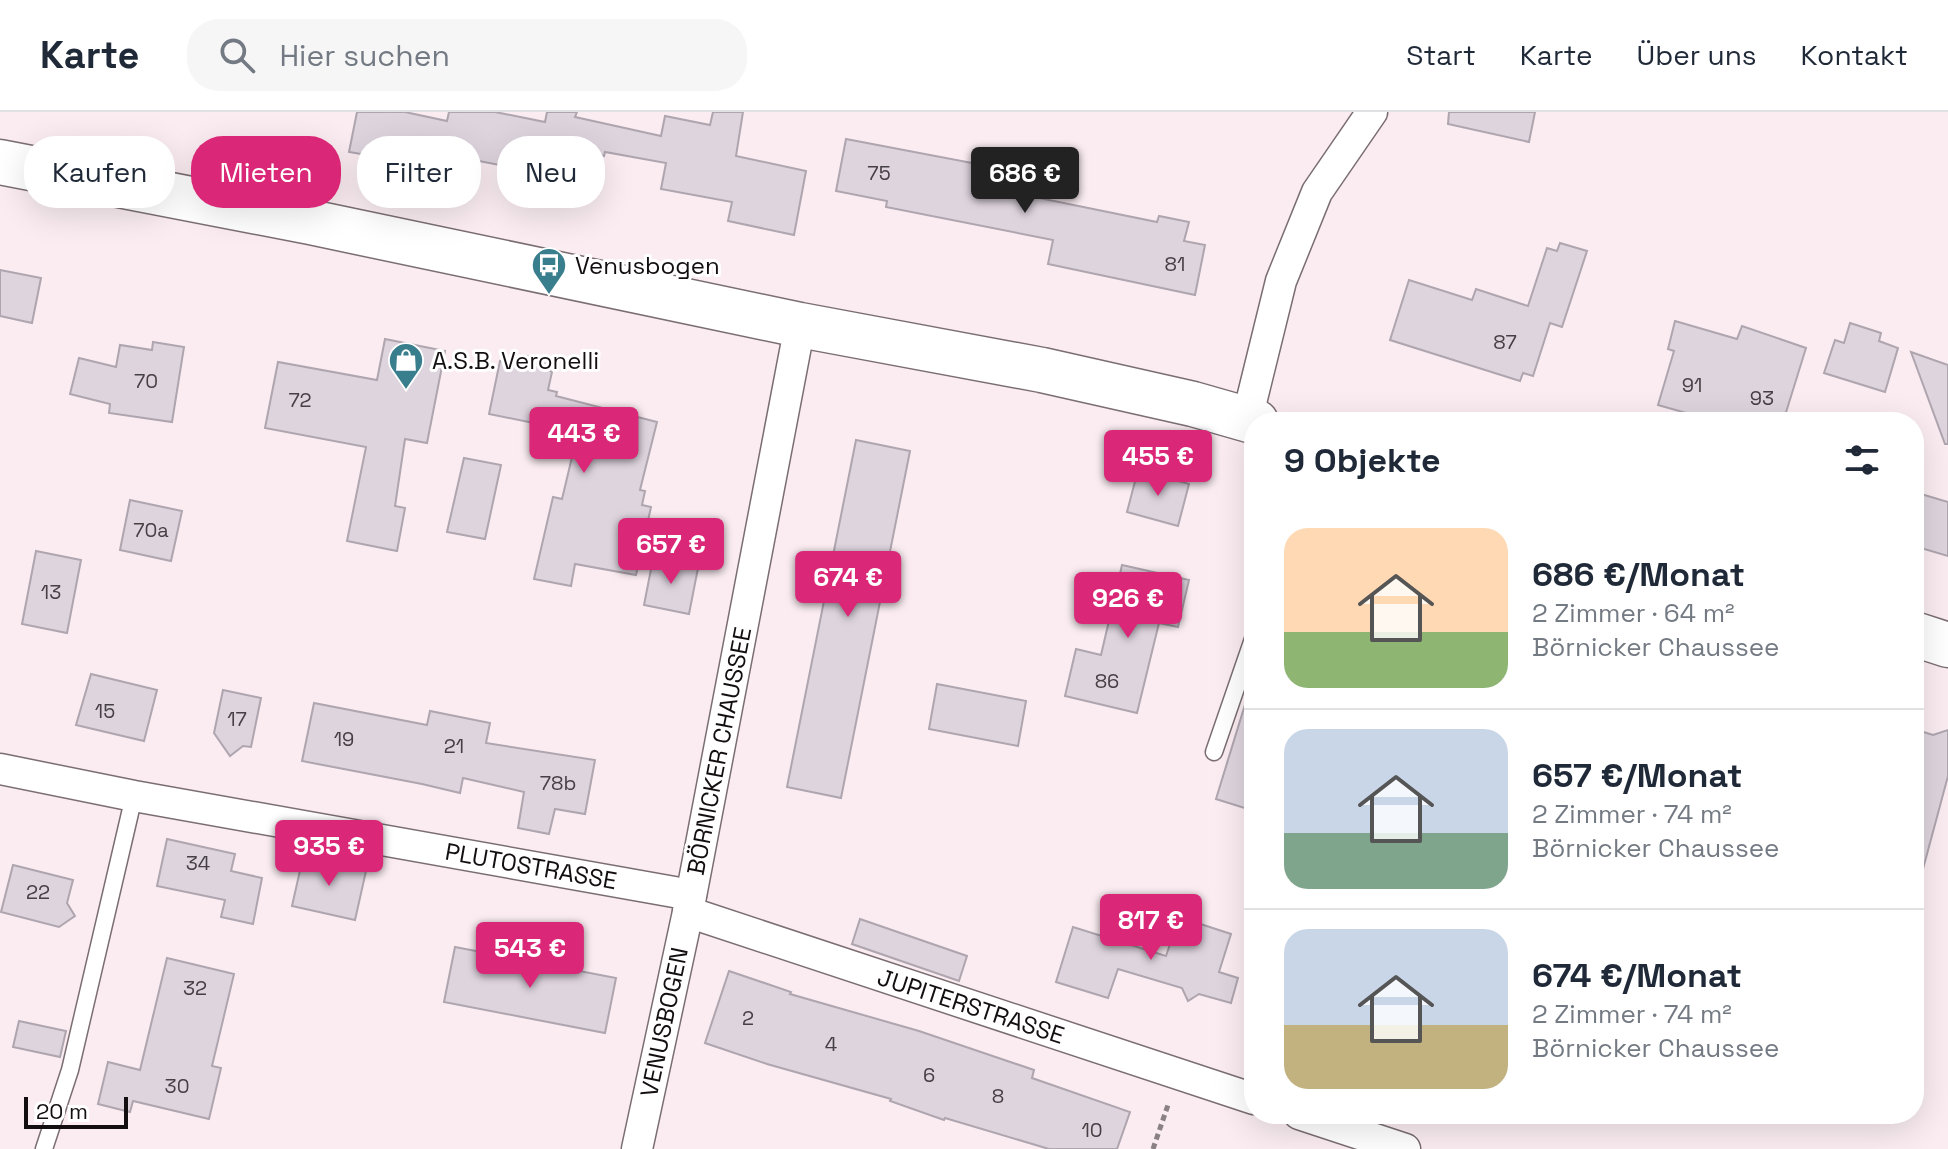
<!DOCTYPE html>
<html lang="de">
<head>
<meta charset="utf-8">
<style>
  body { margin:0; font-family:"Space Grotesk",sans-serif; background:#f6f6f7; color:#1f2937; height:100vh; display:flex; flex-direction:column; font-size:30px; white-space:nowrap }
  * { box-sizing:border-box; margin:0 }
  p { font-size:26px; color:#747a83 }
  .icon { flex:none; width:44px; height:44px; fill:none; stroke:currentColor; stroke-width:2; stroke-linecap:round; stroke-linejoin:round }
  .map { position:relative; flex:1; overflow:hidden }
  .side { position:absolute; left:1244px; top:300px; width:680px; height:712px; display:flex; flex-direction:column; background:#fff; border-radius:32px; box-shadow:0 8px 32px #0002 }
  .side>* { flex:none }
  .hud { position:absolute; left:24px; top:24px; width:760px; height:72px; display:flex; gap:16px }
  .scale { position:absolute; left:24px; bottom:20px; width:104px; box-sizing:border-box; padding-left:8px; border:4px solid #130e10; border-top:0; font-size:22px; line-height:28px; white-space:nowrap; color:#130e10; -webkit-text-stroke:6px #fff; paint-order:stroke }
  .price { position:absolute; translate:-50% -68px; padding:0 18px; border-radius:8px; background:#db2777; color:#fff; font-size:26px; line-height:52px; filter:drop-shadow(0 2px 4px #0008) }
  .price::after { content:''; position:absolute; left:50%; top:48px; width:24px; height:18px; margin-left:-12px; background:inherit; clip-path:polygon(0 0,100% 0,50% 100%) }
  .price.active { background:#222; color:#fff }
  ul { padding:0; list-style:none }
  li { display:flex; align-items:center; gap:24px; height:200px; padding:0 40px }
  li+li { border-top:2px solid #e0e1e3 }
  li span { display:grid; place-items:center; flex:none; width:224px; height:160px; border-radius:24px; color:#555 }
  li>.icon { margin-inline-start:auto }
  span .icon { width:96px; height:96px; fill:#fffc; stroke-width:1 }
  li b { font-size:34px }
  h2 { display:flex; justify-content:space-between; align-items:center; height:96px; padding:0 40px; font-size:34px }
  .chip { padding:0 28px; border-radius:32px; background:#fff; box-shadow:0 8px 32px #0002; font-size:28px; line-height:72px }
  .chip.active { background:#db2777; color:#fff }
  header { display:flex; align-items:center; gap:48px; box-sizing:border-box; height:112px; padding:0 40px; background:#fff; border-bottom:2px solid #e0e1e3 }
  header strong { font-size:38px }
  nav { display:flex; gap:44px; margin-inline-start:auto; font-size:28px }
  .search { width:560px; height:72px; background:#f6f6f7; display:flex; align-items:center; gap:20px; box-sizing:border-box; padding:0 28px; border-radius:32px; color:#747a83; font-size:30px }
  .map>svg:first-child { display:block }
</style>
</head>
<body>
<header>
<strong>Karte</strong>
<div class="search"><svg class="icon" aria-label="search" viewBox="0 0 24 24"><circle cx="10" cy="10" r="6"/><path d="M15 15l6 6"/></svg>Hier suchen</div>
<nav><a>Start</a><a>Karte</a><a>Über uns</a><a>Kontakt</a></nav>
</header>
<div class="map">
<svg width="1948" height="1037" viewBox="0 0 1948 1037">
  <rect width="100%" height="100%" fill="#faecf1"/>
  <!-- building -->
  <g fill="#ded4de" stroke="#aea5ae" stroke-width="2">
    <path d="M357,0H405L447,9L449,0H495L545,10L547,0H577L575,5L661,24L665,4L710,13L713,0H743L736,44L806,59L794,123L728,109L732,90L661,77L666,51L605,40L604,44L596,42L589,81L533,72L536,60L406,35L403,49L349,40Z"/>
    <path d="M1449,0H1535L1529,30L1448,12Z"/>
    <path d="M846,27L1019,60L1015,81L1157,110L1159,104L1189,110L1184,129L1205,133L1195,183L1048,152L1053,128L886,95L887,89L836,79Z"/>
    <path d="M1560,131L1587,139L1562,215L1550,211L1533,264L1523,261L1520,269L1390,228L1409,168L1472,188L1476,177L1528,194L1547,136L1557,139Z"/>
    <path d="M0,158L41,166L32,211L0,204Z"/>
    <path d="M1675,209L1737,227L1742,214L1806,236L1783,310H1718L1658,293L1674,239L1668,237Z"/>
    <path d="M1850,211L1881,221L1879,229L1898,236L1885,280L1824,261L1835,228L1844,231Z"/>
    <path d="M385,227L445,239L427,331L405,327L395,394L405,396L397,439L347,429L366,335L265,316L278,250L377,268Z"/>
    <path d="M153,230L184,235L172,310L109,301L110,292L70,282L79,246L116,255L120,233L152,238Z"/>
    <path d="M1911,240L1948,253V332H1945Z"/>
    <path d="M521,243L551,248L549,258L552,260L548,278L557,280L556,284L657,310L640,378L645,379L642,393L651,395L636,463L575,452L571,474L534,467L553,385L562,387L578,320L489,302L500,249L519,253Z"/>
    <path d="M856,328L910,339L841,686L787,675Z"/>
    <path d="M464,346L501,353L485,427L447,420Z"/>
    <path d="M1138,358L1189,372L1178,414L1127,400Z"/>
    <path d="M1921,382L1948,390V444L1914,434V407Z"/>
    <path d="M130,388L182,399L171,449L120,438Z"/>
    <path d="M36,439L81,448L67,521L22,512Z"/>
    <path d="M653,447L698,456L689,502L644,493Z"/>
    <path d="M1122,453L1189,468L1178,515L1159,511L1137,601L1065,584L1076,537L1101,543Z"/>
    <path d="M91,562L157,578L144,629L76,613Z"/>
    <path d="M937,572L1026,589L1018,634L929,617Z"/>
    <path d="M223,578L261,586L251,635L243,634L230,644L214,621Z"/>
    <path d="M1247,586L1254,587V699L1216,687Z"/>
    <path d="M314,591L427,613L430,599L490,611L486,631L595,648L585,702L555,697L549,722L518,716L524,680L463,666L460,681L422,672L302,649Z"/>
    <path d="M1914,617L1933,623L1948,618V664L1923,757L1914,756Z"/>
    <path d="M167,727L235,742L231,759L262,766L253,812L221,805L225,788L157,774Z"/>
    <path d="M303,745L366,759L355,808L292,794Z"/>
    <path d="M13,753L73,768L67,791L75,804L59,815L1,800Z"/>
    <path d="M1179,805L1231,822L1219,860L1238,866L1231,891L1199,882L1188,889L1182,876L1118,857L1108,886L1056,870L1073,815L1166,844Z"/>
    <path d="M860,807L967,844L959,869L852,832Z"/>
    <path d="M455,835L616,866L605,921L444,890Z"/>
    <path d="M167,846L234,862L212,954L221,956L209,1007L133,989L130,1000L98,992L108,950L140,958Z"/>
    <path d="M729,859L791,880L790,882L919,919L1034,958L1032,966L1130,1000L1117,1037H1049L945,1006L944,1008L890,989L891,987L767,952L705,931Z"/>
    <path d="M19,909L66,919L60,945L13,935Z"/>
  </g>
  <g fill="none" stroke-linecap="round" stroke-linejoin="round">
    <!-- lane casing -->
    <g stroke="#7b6e73" stroke-width="19">
      <g id="lane">
        <path d="M1214,640L1254,524"/>
        <path d="M44,1037L70,958L134,684"/>
      </g>
    </g>
    <!-- street casing -->
    <g stroke="#7b6e73" stroke-width="33">
      <g id="street">
        <path d="M1247,307L1281,169L1317,80L1372,0"/>
        <path d="M0,657L134,684L691,783"/>
        <path d="M688,800L1254,987"/>
        <path d="M1299,1002L1405,1037"/>
        <path d="M637,1037L688,800L800,213"/>
      </g>
    </g>
    <!-- secondary casing -->
    <g stroke="#7b6e73" stroke-width="47">
      <g id="secondary">
        <path d="M0,50L310,110L800,213L1042,258L1193,292L1256,310"/>
        <path d="M1914,522L1948,533"/>
      </g>
    </g>
    <!-- path -->
    <path stroke="#8a8184" stroke-width="5" stroke-dasharray="6 4" stroke-linecap="butt" d="M1153,1037L1169,990"/>
    <!-- lane -->
    <use href="#lane" stroke="#fff" stroke-width="16"/>
    <!-- street -->
    <use href="#street" stroke="#fff" stroke-width="30"/>
    <!-- secondary -->
    <use href="#secondary" stroke="#fff" stroke-width="44"/>
  </g>
  <!-- icons -->
  <defs>
    <g id="bus-pin" transform="scale(1.8)"><path d="M0 17L-7.5 6A9.5 9.5 0 1 1 7.5 6Z" fill="#397e8c" stroke="#fff"/><path d="M-5-6H5V4H4V6H2V4H-2V6H-4V4H-5ZM-3.5-4V0h7V-4ZM-3.5 1.2v1.5H-2V1.2ZM2 1.2v1.5H3.5V1.2Z" fill="#fff"/></g>
    <g id="shop-pin" transform="scale(1.8)"><path d="M0 17L-7.5 6A9.5 9.5 0 1 1 7.5 6Z" fill="#397e8c" stroke="#fff"/><path d="M-5-2.5h2.3a2.7 3.5 0 0 1 5.4 0H5L5.5 6h-11ZM-1.5-2.5h3a1.5 2.3 0 0 0-3 0Z" fill="#fff"/></g>
  </defs>
  <g fill-rule="evenodd">
    <use href="#bus-pin" x="549" y="153"/>
    <use href="#shop-pin" x="406" y="248"/>
  </g>
  <g text-anchor="middle" dominant-baseline="central" stroke-width="6" stroke-linejoin="round" paint-order="stroke">
    <!-- number labels -->
    <g font-size="20" fill="#464044">
      <text x="879" y="61">75</text>
      <text x="1175" y="152">81</text>
      <text x="1505" y="230">87</text>
      <text x="146" y="269">70</text>
      <text x="1692" y="273">91</text>
      <text x="1762" y="286">93</text>
      <text x="300" y="288">72</text>
      <text x="151" y="418">70a</text>
      <text x="51" y="480">13</text>
      <text x="1107" y="569">86</text>
      <text x="105" y="599">15</text>
      <text x="237" y="607">17</text>
      <text x="344" y="627">19</text>
      <text x="454" y="634">21</text>
      <text x="558" y="671">78b</text>
      <text x="198" y="751">34</text>
      <text x="38" y="780">22</text>
      <text x="195" y="876">32</text>
      <text x="748" y="906">2</text>
      <text x="831" y="932">4</text>
      <text x="929" y="963">6</text>
      <text x="177" y="974">30</text>
      <text x="998" y="984">8</text>
      <text x="1092" y="1018">10</text>
    </g>
    <!-- poi labels -->
    <g font-size="24" fill="#130e10" stroke="#fff" text-anchor="start">
      <text x="575" y="153">Venusbogen</text>
      <text x="432" y="248">A.S.B. Veronelli</text>
    </g>
    <!-- street labels -->
    <g font-size="24" fill="#130e10" stroke="#fff">
      <text transform="translate(719 639) rotate(-79)">BÖRNICKER CHAUSSEE</text>
      <text transform="translate(531 754) rotate(10)">PLUTOSTRASSE</text>
      <text transform="translate(971 894) rotate(18)">JUPITERSTRASSE</text>
      <text transform="translate(664 910) rotate(-78)">VENUSBOGEN</text>
    </g>
  </g>
</svg>
<div class="scale">20 m</div>
<b class="price active" style="left:1025px;top:103px">686 €</b>
<b class="price" style="left:584px;top:363px">443 €</b>
<b class="price" style="left:1158px;top:386px">455 €</b>
<b class="price" style="left:671px;top:474px">657 €</b>
<b class="price" style="left:848px;top:507px">674 €</b>
<b class="price" style="left:1128px;top:528px">926 €</b>
<b class="price" style="left:329px;top:776px">935 €</b>
<b class="price" style="left:1151px;top:850px">817 €</b>
<b class="price" style="left:530px;top:878px">543 €</b>
<div class="hud">
<a class="chip">Kaufen</a>
<a class="chip active">Mieten</a>
<a class="chip">Filter</a>
<a class="chip">Neu</a>
</div>
<section class="side">
<h2>9 Objekte<svg class="icon" aria-label="filters" viewBox="0 0 24 24"><path d="M4 7h16M4 17h16"/><circle cx="9" cy="7" r="2"/><circle cx="15" cy="17" r="2"/></svg></h2>
<ul>
<li><span style="background:linear-gradient(#ffd9b3 65%,#8fb573 0)"><svg class="icon" aria-label="home" viewBox="0 0 24 24"><path d="M3 11l9-7 9 7M6 9v11h12V9"/></svg></span><div><b>686 €/Monat</b><p>2 Zimmer · 64 m²</p><p>Börnicker Chaussee</p></div></li>
<li><span style="background:linear-gradient(#c9d6e8 65%,#7fa58c 0)"><svg class="icon" aria-label="home" viewBox="0 0 24 24"><path d="M3 11l9-7 9 7M6 9v11h12V9"/></svg></span><div><b>657 €/Monat</b><p>2 Zimmer · 74 m²</p><p>Börnicker Chaussee</p></div></li>
<li><span style="background:linear-gradient(#c9d6e8 60%,#c2b280 0)"><svg class="icon" aria-label="home" viewBox="0 0 24 24"><path d="M3 11l9-7 9 7M6 9v11h12V9"/></svg></span><div><b>674 €/Monat</b><p>2 Zimmer · 74 m²</p><p>Börnicker Chaussee</p></div></li>
</ul>
</section>
</div>
</body>
</html>
